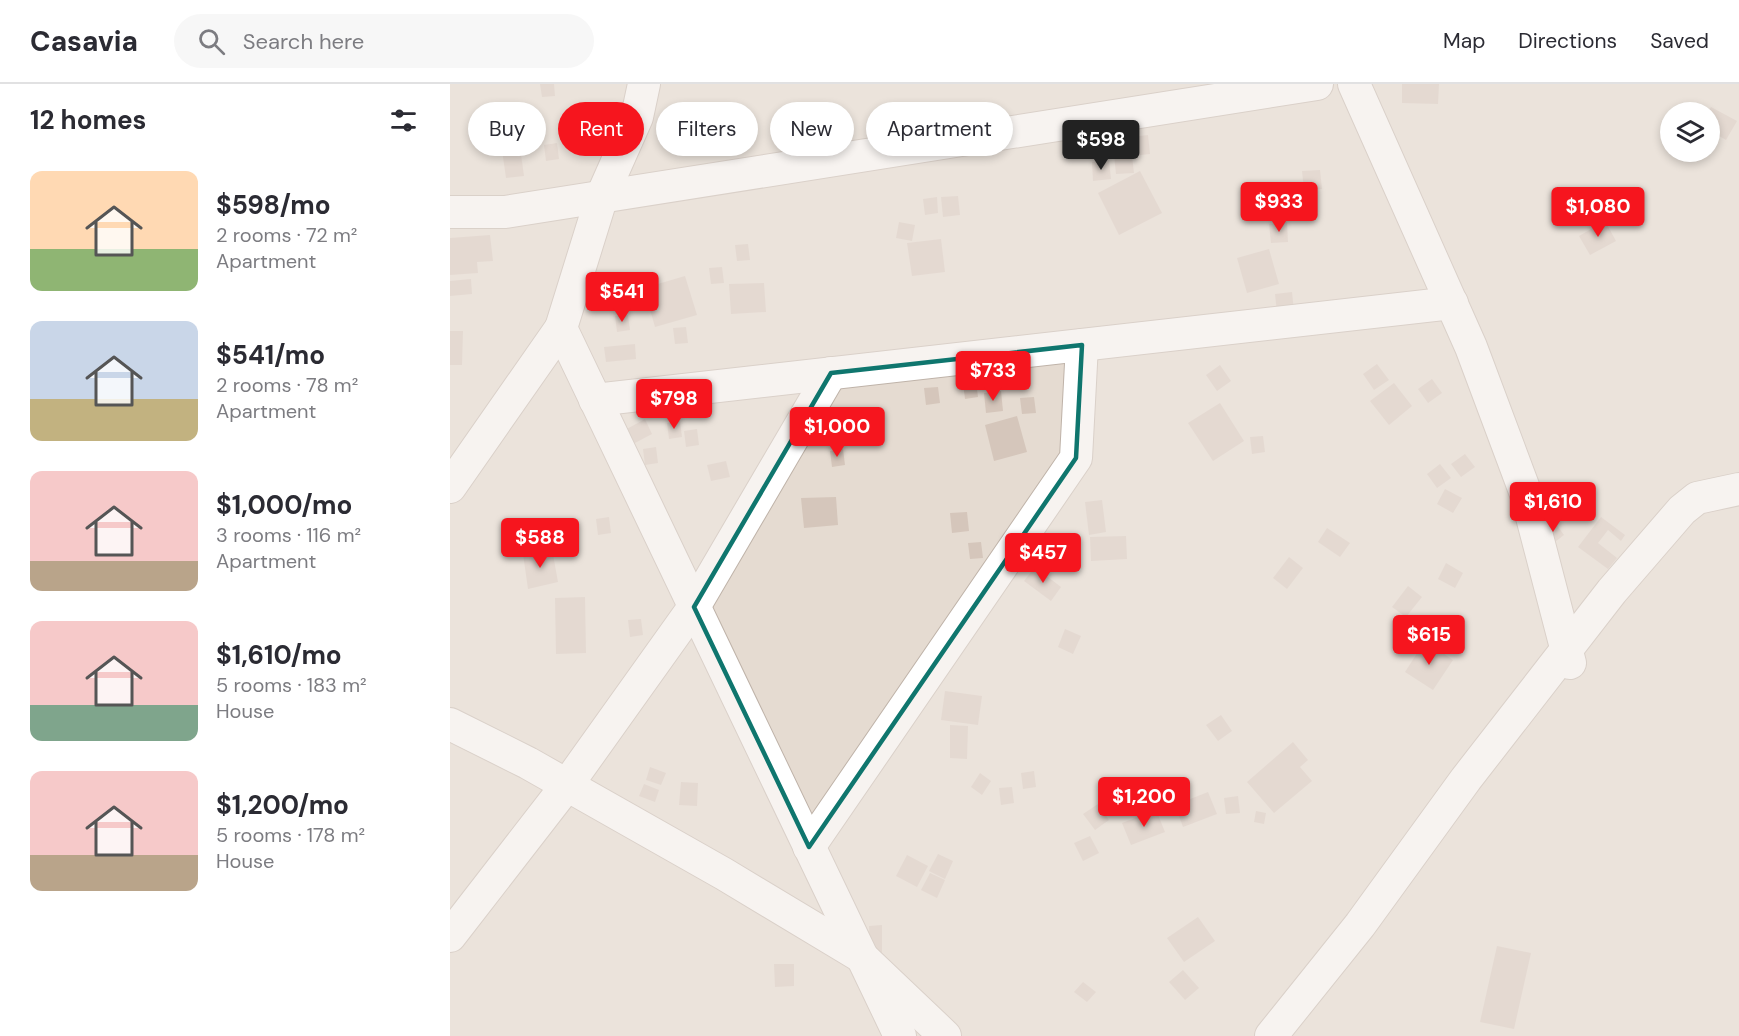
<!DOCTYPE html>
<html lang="en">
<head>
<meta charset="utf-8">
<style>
  body { margin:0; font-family:"DM Sans",sans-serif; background:#f7f7f7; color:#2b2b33; height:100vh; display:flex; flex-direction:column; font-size:22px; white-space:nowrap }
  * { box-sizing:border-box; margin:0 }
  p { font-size:20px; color:#7c7c81 }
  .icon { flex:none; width:33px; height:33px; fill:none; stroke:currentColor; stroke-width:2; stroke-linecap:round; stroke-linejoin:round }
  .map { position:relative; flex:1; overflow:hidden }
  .details { display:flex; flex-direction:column; background:#fff; width:450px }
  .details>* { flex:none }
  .guide { position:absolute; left:18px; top:18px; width:570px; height:54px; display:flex; gap:12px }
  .controls { position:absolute; left:1210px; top:18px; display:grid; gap:12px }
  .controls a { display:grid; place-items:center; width:60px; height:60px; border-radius:50%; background:#fff; box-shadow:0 3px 9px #0003; font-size:30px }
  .price { position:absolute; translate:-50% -51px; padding:0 14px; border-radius:6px; background:#f6151e; color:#fff; font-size:20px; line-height:39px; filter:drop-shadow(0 2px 3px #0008) }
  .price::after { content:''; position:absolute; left:50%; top:36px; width:18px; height:14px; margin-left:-9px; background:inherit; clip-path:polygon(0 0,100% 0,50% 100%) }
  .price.current { background:#222; color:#fff }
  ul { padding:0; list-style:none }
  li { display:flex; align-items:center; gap:18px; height:150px; padding:0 30px }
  li span { display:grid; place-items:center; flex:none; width:168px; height:120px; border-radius:12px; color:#555 }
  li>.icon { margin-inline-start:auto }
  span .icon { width:72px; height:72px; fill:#fffc; stroke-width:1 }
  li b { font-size:26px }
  h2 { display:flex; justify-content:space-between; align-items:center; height:72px; padding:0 30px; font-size:26px }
  .tag { padding:0 21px; border-radius:27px; background:#fff; box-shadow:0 3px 9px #0003; font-size:21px; line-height:54px }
  .tag.current { background:#f6151e; color:#fff }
  header { display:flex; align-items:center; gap:36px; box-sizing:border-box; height:84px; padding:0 30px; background:#fff; border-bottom:2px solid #e1e1e2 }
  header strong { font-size:28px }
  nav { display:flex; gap:33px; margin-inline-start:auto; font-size:21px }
  .search { width:420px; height:54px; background:#f7f7f7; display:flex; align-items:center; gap:15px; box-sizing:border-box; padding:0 21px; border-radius:33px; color:#7c7c81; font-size:22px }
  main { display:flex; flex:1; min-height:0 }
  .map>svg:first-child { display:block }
</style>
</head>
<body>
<header>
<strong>Casavia</strong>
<div class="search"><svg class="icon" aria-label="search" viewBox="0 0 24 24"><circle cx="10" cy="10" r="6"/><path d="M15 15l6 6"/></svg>Search here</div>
<nav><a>Map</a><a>Directions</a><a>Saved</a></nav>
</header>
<main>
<section class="details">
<h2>12 homes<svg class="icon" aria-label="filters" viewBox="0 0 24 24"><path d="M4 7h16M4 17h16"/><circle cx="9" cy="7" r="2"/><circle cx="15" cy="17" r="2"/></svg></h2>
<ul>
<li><span style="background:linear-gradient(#ffd9b3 65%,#8fb573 0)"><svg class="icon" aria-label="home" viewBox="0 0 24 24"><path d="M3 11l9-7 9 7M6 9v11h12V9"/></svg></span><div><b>$598/mo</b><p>2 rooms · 72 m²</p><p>Apartment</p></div></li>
<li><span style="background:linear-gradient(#c9d6e8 65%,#c2b280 0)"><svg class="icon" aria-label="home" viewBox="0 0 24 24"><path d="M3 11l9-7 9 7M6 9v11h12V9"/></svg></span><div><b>$541/mo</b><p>2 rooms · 78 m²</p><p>Apartment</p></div></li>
<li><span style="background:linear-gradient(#f6c9c9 75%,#b9a48a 0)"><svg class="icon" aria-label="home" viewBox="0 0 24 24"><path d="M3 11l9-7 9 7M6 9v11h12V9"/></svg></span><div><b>$1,000/mo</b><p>3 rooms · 116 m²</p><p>Apartment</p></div></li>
<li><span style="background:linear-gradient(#f6c9c9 70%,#7fa58c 0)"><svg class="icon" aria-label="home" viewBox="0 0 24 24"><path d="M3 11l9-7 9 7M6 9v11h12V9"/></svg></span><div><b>$1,610/mo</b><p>5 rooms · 183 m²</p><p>House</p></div></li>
<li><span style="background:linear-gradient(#f6c9c9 70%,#b9a48a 0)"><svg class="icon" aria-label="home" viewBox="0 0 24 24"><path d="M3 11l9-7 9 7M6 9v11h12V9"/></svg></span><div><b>$1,200/mo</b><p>5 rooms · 178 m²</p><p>House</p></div></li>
</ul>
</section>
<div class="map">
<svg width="1289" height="952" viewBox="0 0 1289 952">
  <rect width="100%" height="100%" fill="#f1eae3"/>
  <!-- residential -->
  <path fill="#e5dbd1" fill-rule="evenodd" d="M0,0H1289V952H0ZM1221,28H1260V68H1221Z"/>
  <!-- building -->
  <g fill="#d5c6bb">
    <path d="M90,0H104L105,12L92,13Z"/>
    <path d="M952,0H989L988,20L952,19Z"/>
    <path d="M1261,23L1287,37L1276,56L1260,47V28H1258Z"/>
    <path d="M134,39L136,55L123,56L121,40Z"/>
    <path d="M698,51L700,70L682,72L684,89L666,90L664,71L682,70L681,53Z"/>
    <path d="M69,56L74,92L56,94L51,59Z"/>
    <path d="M107,59L109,75L96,77L94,61Z"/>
    <path d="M659,76L661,95L643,97L642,78Z"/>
    <path d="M870,86L872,105L854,106L852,87Z"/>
    <path d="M690,87L712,129L669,151L648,109Z"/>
    <path d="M508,112L510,131L493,133L491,113Z"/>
    <path d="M487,113L488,129L475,131L473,115Z"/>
    <path d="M1155,137L1166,157L1140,171L1129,152Z"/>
    <path d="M449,138L465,141L462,157L446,154Z"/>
    <path d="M837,138L838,158L821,159L819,140Z"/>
    <path d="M40,151L43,177L27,178L28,189L0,191V154Z"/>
    <path d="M491,155L495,188L462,192L457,159Z"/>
    <path d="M298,160L300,176L287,177L285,161Z"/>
    <path d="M819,165L829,200L797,209L787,174Z"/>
    <path d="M272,183L274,199L261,200L259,184Z"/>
    <path d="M235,192L247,231L205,243L194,204Z"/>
    <path d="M21,195L22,210L0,212V197Z"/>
    <path d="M314,199L316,228L281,230L279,200Z"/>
    <path d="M842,208L844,227L827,229L825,210Z"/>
    <path d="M178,231L180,246L167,248L165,232Z"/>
    <path d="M236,243L238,259L225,260L223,244Z"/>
    <path d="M0,247H13L12,281H0Z"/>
    <path d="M185,260L186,275L156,278L154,263Z"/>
    <path d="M927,280L939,296L924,306L913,290Z"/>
    <path d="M770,281L781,297L767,307L756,291Z"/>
    <path d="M982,295L992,309L978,319L968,305Z"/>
    <path d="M526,297L528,313L515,315L513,299Z"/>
    <path d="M944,299L962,322L939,341L920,317Z"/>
    <path d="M488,303L490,319L476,321L474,304Z"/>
    <path d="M551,307L553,327L536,329L534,309Z"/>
    <path d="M584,313L586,329L572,330L570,314Z"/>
    <path d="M770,319L794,357L763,377L738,339Z"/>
    <path d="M567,332L577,368L544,377L535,341Z"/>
    <path d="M195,335L202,350L183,360L175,346Z"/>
    <path d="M230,337L232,353L219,355L217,339Z"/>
    <path d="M247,345L249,361L236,363L234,347Z"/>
    <path d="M813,352L815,368L802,370L800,353Z"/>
    <path d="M206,363L208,379L195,381L193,365Z"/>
    <path d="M393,365L395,381L382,383L380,367Z"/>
    <path d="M1015,370L1025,383L1011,393L1001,380Z"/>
    <path d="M276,377L280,393L261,397L257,381Z"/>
    <path d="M990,380L1001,394L987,404L977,390Z"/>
    <path d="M995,405L1012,414L1003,429L987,420Z"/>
    <path d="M1103,410L1120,422L1110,436L1093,424Z"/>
    <path d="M386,413L388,441L354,444L351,414Z"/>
    <path d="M652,416L656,448L639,451L635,418Z"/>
    <path d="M517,428L519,447L502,449L500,429Z"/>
    <path d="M159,433L161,449L148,451L146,435Z"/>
    <path d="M1151,433L1175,451L1171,457L1158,446L1148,459L1167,474L1158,485L1128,463Z"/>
    <path d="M1104,437L1114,451L1101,461L1091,447Z"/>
    <path d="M877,444L900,459L890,473L868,458Z"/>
    <path d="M676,452L677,475L641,477L640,453Z"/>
    <path d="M531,458L533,474L520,475L518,459Z"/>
    <path d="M102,465L108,498L78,505L73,470Z"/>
    <path d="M839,473L853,484L837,505L823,494Z"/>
    <path d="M996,479L1013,489L1005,504L988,495Z"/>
    <path d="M585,483L611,503L601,517L574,497Z"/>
    <path d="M958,502L972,513L956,533L942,523Z"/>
    <path d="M135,513L136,569L106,570L105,514Z"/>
    <path d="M191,535L193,551L180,553L178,536Z"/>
    <path d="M615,545L631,552L623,570L608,563Z"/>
    <path d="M975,557L1003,576L983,606L955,588Z"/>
    <path d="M495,607L532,612L528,641L491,636Z"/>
    <path d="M771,631L782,647L768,657L756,641Z"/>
    <path d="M500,641L518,642L517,675L500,674Z"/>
    <path d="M843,658L858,676L850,683L862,697L824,729L797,698Z"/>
    <path d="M200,683L216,689L211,701L196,696Z"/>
    <path d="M584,687L586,703L573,705L571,689Z"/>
    <path d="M530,689L541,697L532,711L521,703Z"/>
    <path d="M231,698L248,699L247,722L229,721Z"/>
    <path d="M720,699L722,716L709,717L707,701Z"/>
    <path d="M194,700L209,706L205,718L189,712Z"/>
    <path d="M679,701L690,717L676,727L665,712Z"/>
    <path d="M562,703L564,719L551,721L549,704Z"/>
    <path d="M758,708L767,730L733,743L725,721Z"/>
    <path d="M788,712L790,729L776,730L774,714Z"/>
    <path d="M648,720L659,736L645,746L633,730Z"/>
    <path d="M706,726L715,748L681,761L672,739Z"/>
    <path d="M806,727L816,729L814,740L804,738Z"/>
    <path d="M640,752L649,769L633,777L624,759Z"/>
    <path d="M488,770L503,777L495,795L479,787Z"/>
    <path d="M457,771L478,782L467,803L446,792Z"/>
    <path d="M480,789L495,796L487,814L471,806Z"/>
    <path d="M748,833L765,857L734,878L717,854Z"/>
    <path d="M432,841V870L420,871L419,842Z"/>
    <path d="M1047,862L1081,869L1064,945L1030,938Z"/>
    <path d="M324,880H344V902L325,903Z"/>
    <path d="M733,886L749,904L735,916L719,898Z"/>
    <path d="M633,898L646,908L637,918L624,908Z"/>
  </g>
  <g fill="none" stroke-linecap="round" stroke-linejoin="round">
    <!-- minor casing -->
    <g stroke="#bfb3a9" stroke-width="34">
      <g id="minor">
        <path d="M194,0L187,33L152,112L111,244L450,952"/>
        <path d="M904,0L1021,263L1076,410L1120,579"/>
        <path d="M0,128H55L867,0"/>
        <path d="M145,316L1002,219"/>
        <path d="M0,403L111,244"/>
        <path d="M0,640L78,679L274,790L412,873L495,952"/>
        <path d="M359,763L626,374L632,261"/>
        <path d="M0,852L117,701L244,523L381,289"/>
        <path d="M821,952L910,841L1016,695L1162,507L1232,426L1247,414L1289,405"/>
      </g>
    </g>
    <!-- minor -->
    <use href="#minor" stroke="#fff" stroke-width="32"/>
  </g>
  <!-- marked area -->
  <path d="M0 0H1289V952H0ZM632,261L626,374L359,763L244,523L381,289Z" fill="#f1eae3" fill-opacity=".55" fill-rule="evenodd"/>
  <path fill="none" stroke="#0f766e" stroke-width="4.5" stroke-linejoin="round" d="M632,261L626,374L359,763L244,523L381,289Z"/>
</svg>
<div class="controls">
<a><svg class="icon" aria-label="layers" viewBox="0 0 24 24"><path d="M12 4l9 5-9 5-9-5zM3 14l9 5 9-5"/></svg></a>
</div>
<b class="price current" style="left:651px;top:87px">$598</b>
<b class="price" style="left:829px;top:149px">$933</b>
<b class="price" style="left:1148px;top:154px">$1,080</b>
<b class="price" style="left:172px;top:239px">$541</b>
<b class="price" style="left:543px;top:318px">$733</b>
<b class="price" style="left:224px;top:346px">$798</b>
<b class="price" style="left:387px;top:374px">$1,000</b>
<b class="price" style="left:1103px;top:449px">$1,610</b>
<b class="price" style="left:90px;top:485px">$588</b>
<b class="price" style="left:593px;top:500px">$457</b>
<b class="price" style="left:979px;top:582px">$615</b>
<b class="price" style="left:694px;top:744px">$1,200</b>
<div class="guide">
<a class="tag">Buy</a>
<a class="tag current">Rent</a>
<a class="tag">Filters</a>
<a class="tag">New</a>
<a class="tag">Apartment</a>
</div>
</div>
</main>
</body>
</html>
